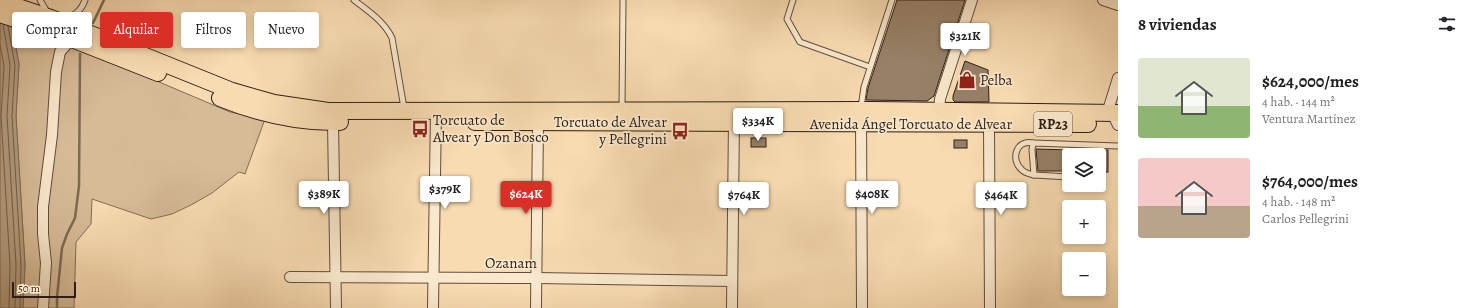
<!DOCTYPE html>
<html lang="es">
<head>
<meta charset="utf-8">
<style>
  body { margin:0; font-family:Alegreya,serif; background:#f2f2f2; color:#202124; height:100vh; display:flex; flex-direction:column; font-size:15px; white-space:nowrap }
  * { box-sizing:border-box; margin:0 }
  p { font-size:13px; color:#757577 }
  .icon { flex:none; width:22px; height:22px; fill:none; stroke:currentColor; stroke-width:2; stroke-linecap:round; stroke-linejoin:round }
  .map { position:relative; flex:1; overflow:hidden }
  .side { display:flex; flex-direction:column; background:#fff; width:360px }
  .side>* { flex:none }
  .banner { position:absolute; left:12px; top:12px; width:380px; height:36px; display:flex; gap:8px }
  .tools { position:absolute; left:1062px; top:148px; display:grid; gap:8px }
  .tools a { display:grid; place-items:center; width:44px; height:44px; border-radius:4px; background:#fff; box-shadow:0 2px 6px #0003; font-size:20px }
  .scale { position:absolute; left:12px; bottom:10px; width:64px; box-sizing:border-box; padding-left:4px; border:2px solid #2e1e17; border-top:0; font-size:11px; line-height:14px; white-space:nowrap; color:#2e1e17; -webkit-text-stroke:3px #fae8cc; paint-order:stroke }
  .price { position:absolute; translate:-50% -34px; padding:0 9px; border-radius:4px; background:#fff; color:#222; font-size:13px; line-height:26px; filter:drop-shadow(0 1px 2px #0008) }
  .price::after { content:''; position:absolute; left:50%; top:24px; width:12px; height:9px; margin-left:-6px; background:inherit; clip-path:polygon(0 0,100% 0,50% 100%) }
  .price.selected { background:#d93025; color:#fff }
  ul { padding:0; list-style:none }
  li { display:flex; align-items:center; gap:12px; height:100px; padding:0 20px }
  li span { display:grid; place-items:center; flex:none; width:112px; height:80px; border-radius:4px; color:#555 }
  li>.icon { margin-inline-start:auto }
  span .icon { width:48px; height:48px; fill:#fffc; stroke-width:1 }
  li b { font-size:17px }
  h2 { display:flex; justify-content:space-between; align-items:center; height:48px; padding:0 20px; font-size:17px }
  .tag { padding:0 14px; border-radius:4px; background:#fff; box-shadow:0 2px 6px #0003; font-size:14px; line-height:36px }
  .tag.selected { background:#d93025; color:#fff }
  main { display:flex; flex:1; min-height:0 }
  .map>svg:first-child { display:block }
</style>
</head>
<body>
<main>
<div class="map">
<svg width="1118" height="308" viewBox="0 0 1118 308">
  <rect width="100%" height="100%" fill="#f8dbb1"/>
  <filter id="stains"><feTurbulence type="fractalNoise" baseFrequency=".005" numOctaves="4"/><feColorMatrix values="0 0 0 0 .2 0 0 0 0 .09 0 0 0 0 .02 0 0 0 .5 -.17"/></filter>
  <radialGradient id="worn" r=".72"><stop offset=".6" stop-color="#630" stop-opacity="0"/><stop offset="1" stop-color="#630" stop-opacity=".3"/></radialGradient>
  <!-- green -->
  <path fill="#d6bb97" stroke="#826c57" d="M12,25L93,54L230,112L265,119L245,174L239,172L212,193L191,205L172,214L151,219L92,199L91,224L76,242L74,308H23L25,265L16,116L19,64Z"/>
  <!-- water -->
  <path fill="#b39b7d" stroke="#7e6954" d="M0,0H13L12,28L19,64L16,116L25,265L23,308H0Z"/>
  <g fill="none" stroke-linecap="round" stroke-linejoin="round">
    <!-- shore -->
    <g stroke="#705c4a" stroke-width="1">
      <path d="M3,24L10,65L7,116L16,265L15,308"/>
      <path d="M8,26L15,65L12,116L21,265L20,308"/>
      <path d="M0,45L4,66L1,116L10,265L9,308"/>
    </g>
    <!-- stream -->
    <g stroke="#7e6954" stroke-width="2.5">
      <path d="M93,23L104,0"/>
      <path d="M57,308V297L62,248L67,234L75,218L79,186L80,54"/>
    </g>
  </g>
  <!-- building -->
  <g fill="#978067" stroke="#2e1e17">
    <path d="M897,0H965L934,96L927,101L866,100L868,88Z"/>
    <path d="M965,61L988,70L989,102H955L953,100V96Z"/>
    <rect x="751" y="138" width="15" height="9"/>
    <rect x="954" y="140" width="13" height="8"/>
    <path d="M1036,149L1069,150V171H1038Z"/>
    <rect x="1099" y="150" width="9" height="22"/>
  </g>
  <g fill="none" stroke-linecap="round" stroke-linejoin="round">
    <!-- service casing -->
    <g stroke="#604d3e" stroke-width="7">
      <g id="service">
        <path d="M40,0L47,12"/>
        <path d="M354,0C368,11 384,21 392,38L404,108"/>
        <path d="M793,0L787,19L800,42L870,67"/>
        <path d="M65,19C75,16 82,9 85,0"/>
        <path d="M861,107L864,87L892,0"/>
        <path d="M622,108L623,0"/>
        <path d="M1033,143C1016,139 1010,160 1022,170C1025,173 1030,174 1034,175"/>
        <path d="M1069,177L1034,175L1032,150L1033,143L1118,146"/>
      </g>
    </g>
    <!-- minor casing -->
    <g stroke="#604d3e" stroke-width="12">
      <g id="minor">
        <path d="M1103,0L1118,5"/>
        <path d="M1118,78L1109,107L1118,125"/>
        <path d="M939,111L940,99L972,0"/>
        <path d="M861,118L862,308"/>
        <path d="M333,123L336,308"/>
        <path d="M989,124L990,308"/>
        <path d="M290,277L536,278L732,281"/>
        <path d="M43,308L46,263L43,234V207L52,135L56,72L60,52L71,39"/>
        <path d="M433,308L436,111"/>
        <path d="M536,308L538,123"/>
        <path d="M732,308L734,118"/>
      </g>
    </g>
    <!-- primary casing -->
    <g stroke="#2e1e17" stroke-width="18">
      <g id="primary">
        <path d="M0,1L51,18L232,91L274,103L328,111L872,110L1118,113"/>
        <path d="M0,14L49,30L158,73"/>
        <path d="M220,98C257,113 300,123 340,122"/>
        <path d="M475,122L1088,124"/>
      </g>
    </g>
    <!-- service -->
    <use href="#service" stroke="#fae8cc" stroke-width="5"/>
    <!-- minor -->
    <use href="#minor" stroke="#fae8cc" stroke-width="10"/>
    <!-- primary -->
    <use href="#primary" stroke="#f8dbb1" stroke-width="16"/>
  </g>
  <!-- icons -->
  <defs>
    <g id="shop-bare" transform="scale(1.38)"><path d="M-5-2.5h2.3a2.7 3.5 0 0 1 5.4 0H5L5.5 6h-11ZM-1.5-2.5h3a1.5 2.3 0 0 0-3 0Z" fill="#8f2418" stroke="#fae8cc" stroke-width="2.5" paint-order="stroke"/></g>
    <g id="bus-bare" transform="scale(1.38)"><path d="M-5-6H5V4H4V6H2V4H-2V6H-4V4H-5ZM-3.5-4V0h7V-4ZM-3.5 1.2v1.5H-2V1.2ZM2 1.2v1.5H3.5V1.2Z" fill="#8f2418" stroke="#fae8cc" stroke-width="2.5" paint-order="stroke"/></g>
  </defs>
  <g fill-rule="evenodd">
    <use href="#shop-bare" x="967" y="80"/>
    <use href="#bus-bare" x="420" y="129"/>
    <use href="#bus-bare" x="680" y="131"/>
  </g>
  <g text-anchor="middle" dominant-baseline="central" stroke-width="3.5" stroke-linejoin="round" paint-order="stroke">
    <!-- shield labels -->
    <rect fill="#fae8cc" stroke="#6b5b4d" stroke-width="1" x="1034" y="112" width="38" height="24" rx="3"/>
    <g font-size="14" font-weight="bold" fill="#2e1e17">
      <text x="1053" y="124">RP23</text>
    </g>
    <!-- poi labels -->
    <g font-size="15" fill="#2e1e17" stroke="#fae8cc" text-anchor="start">
      <text x="980" y="80">Pelba</text>
      <text x="433" y="120">Torcuato de<tspan x="433" dy="17">Alvear y Don Bosco</tspan></text>
      <text x="667" y="122" text-anchor="end">Torcuato de Alvear<tspan x="667" dy="17">y Pellegrini</tspan></text>
    </g>
    <!-- street labels -->
    <g font-size="15" fill="#2e1e17" stroke="#fae8cc">
      <text x="911" y="124">Avenida Ángel Torcuato de Alvear</text>
      <text x="511" y="263">Ozanam</text>
    </g>
  </g>
  <rect width="100%" height="100%" filter="url(#stains)"/>
  <rect width="100%" height="100%" fill="url(#worn)"/>
</svg>
<div class="tools">
<a><svg class="icon" aria-label="layers" viewBox="0 0 24 24"><path d="M12 4l9 5-9 5-9-5zM3 14l9 5 9-5"/></svg></a>
<a>+</a>
<a>−</a>
</div>
<div class="scale">50 m</div>
<b class="price" style="left:965px;top:57px">$321K</b>
<b class="price" style="left:758px;top:142px">$334K</b>
<b class="price" style="left:445px;top:210px">$379K</b>
<b class="price" style="left:324px;top:215px">$389K</b>
<b class="price selected" style="left:526px;top:215px">$624K</b>
<b class="price" style="left:872px;top:215px">$408K</b>
<b class="price" style="left:744px;top:216px">$764K</b>
<b class="price" style="left:1001px;top:216px">$464K</b>
<div class="banner">
<a class="tag">Comprar</a>
<a class="tag selected">Alquilar</a>
<a class="tag">Filtros</a>
<a class="tag">Nuevo</a>
</div>
</div>
<section class="side">
<h2>8 viviendas<svg class="icon" aria-label="filters" viewBox="0 0 24 24"><path d="M4 7h16M4 17h16"/><circle cx="9" cy="7" r="2"/><circle cx="15" cy="17" r="2"/></svg></h2>
<ul>
<li><span style="background:linear-gradient(#dfe7d0 60%,#8fb573 0)"><svg class="icon" aria-label="home" viewBox="0 0 24 24"><path d="M3 11l9-7 9 7M6 9v11h12V9"/></svg></span><div><b>$624,000/mes</b><p>4 hab. · 144 m²</p><p>Ventura Martínez</p></div></li>
<li><span style="background:linear-gradient(#f6c9c9 60%,#b9a48a 0)"><svg class="icon" aria-label="home" viewBox="0 0 24 24"><path d="M3 11l9-7 9 7M6 9v11h12V9"/></svg></span><div><b>$764,000/mes</b><p>4 hab. · 148 m²</p><p>Carlos Pellegrini</p></div></li>
</ul>
</section>
</main>
</body>
</html>
